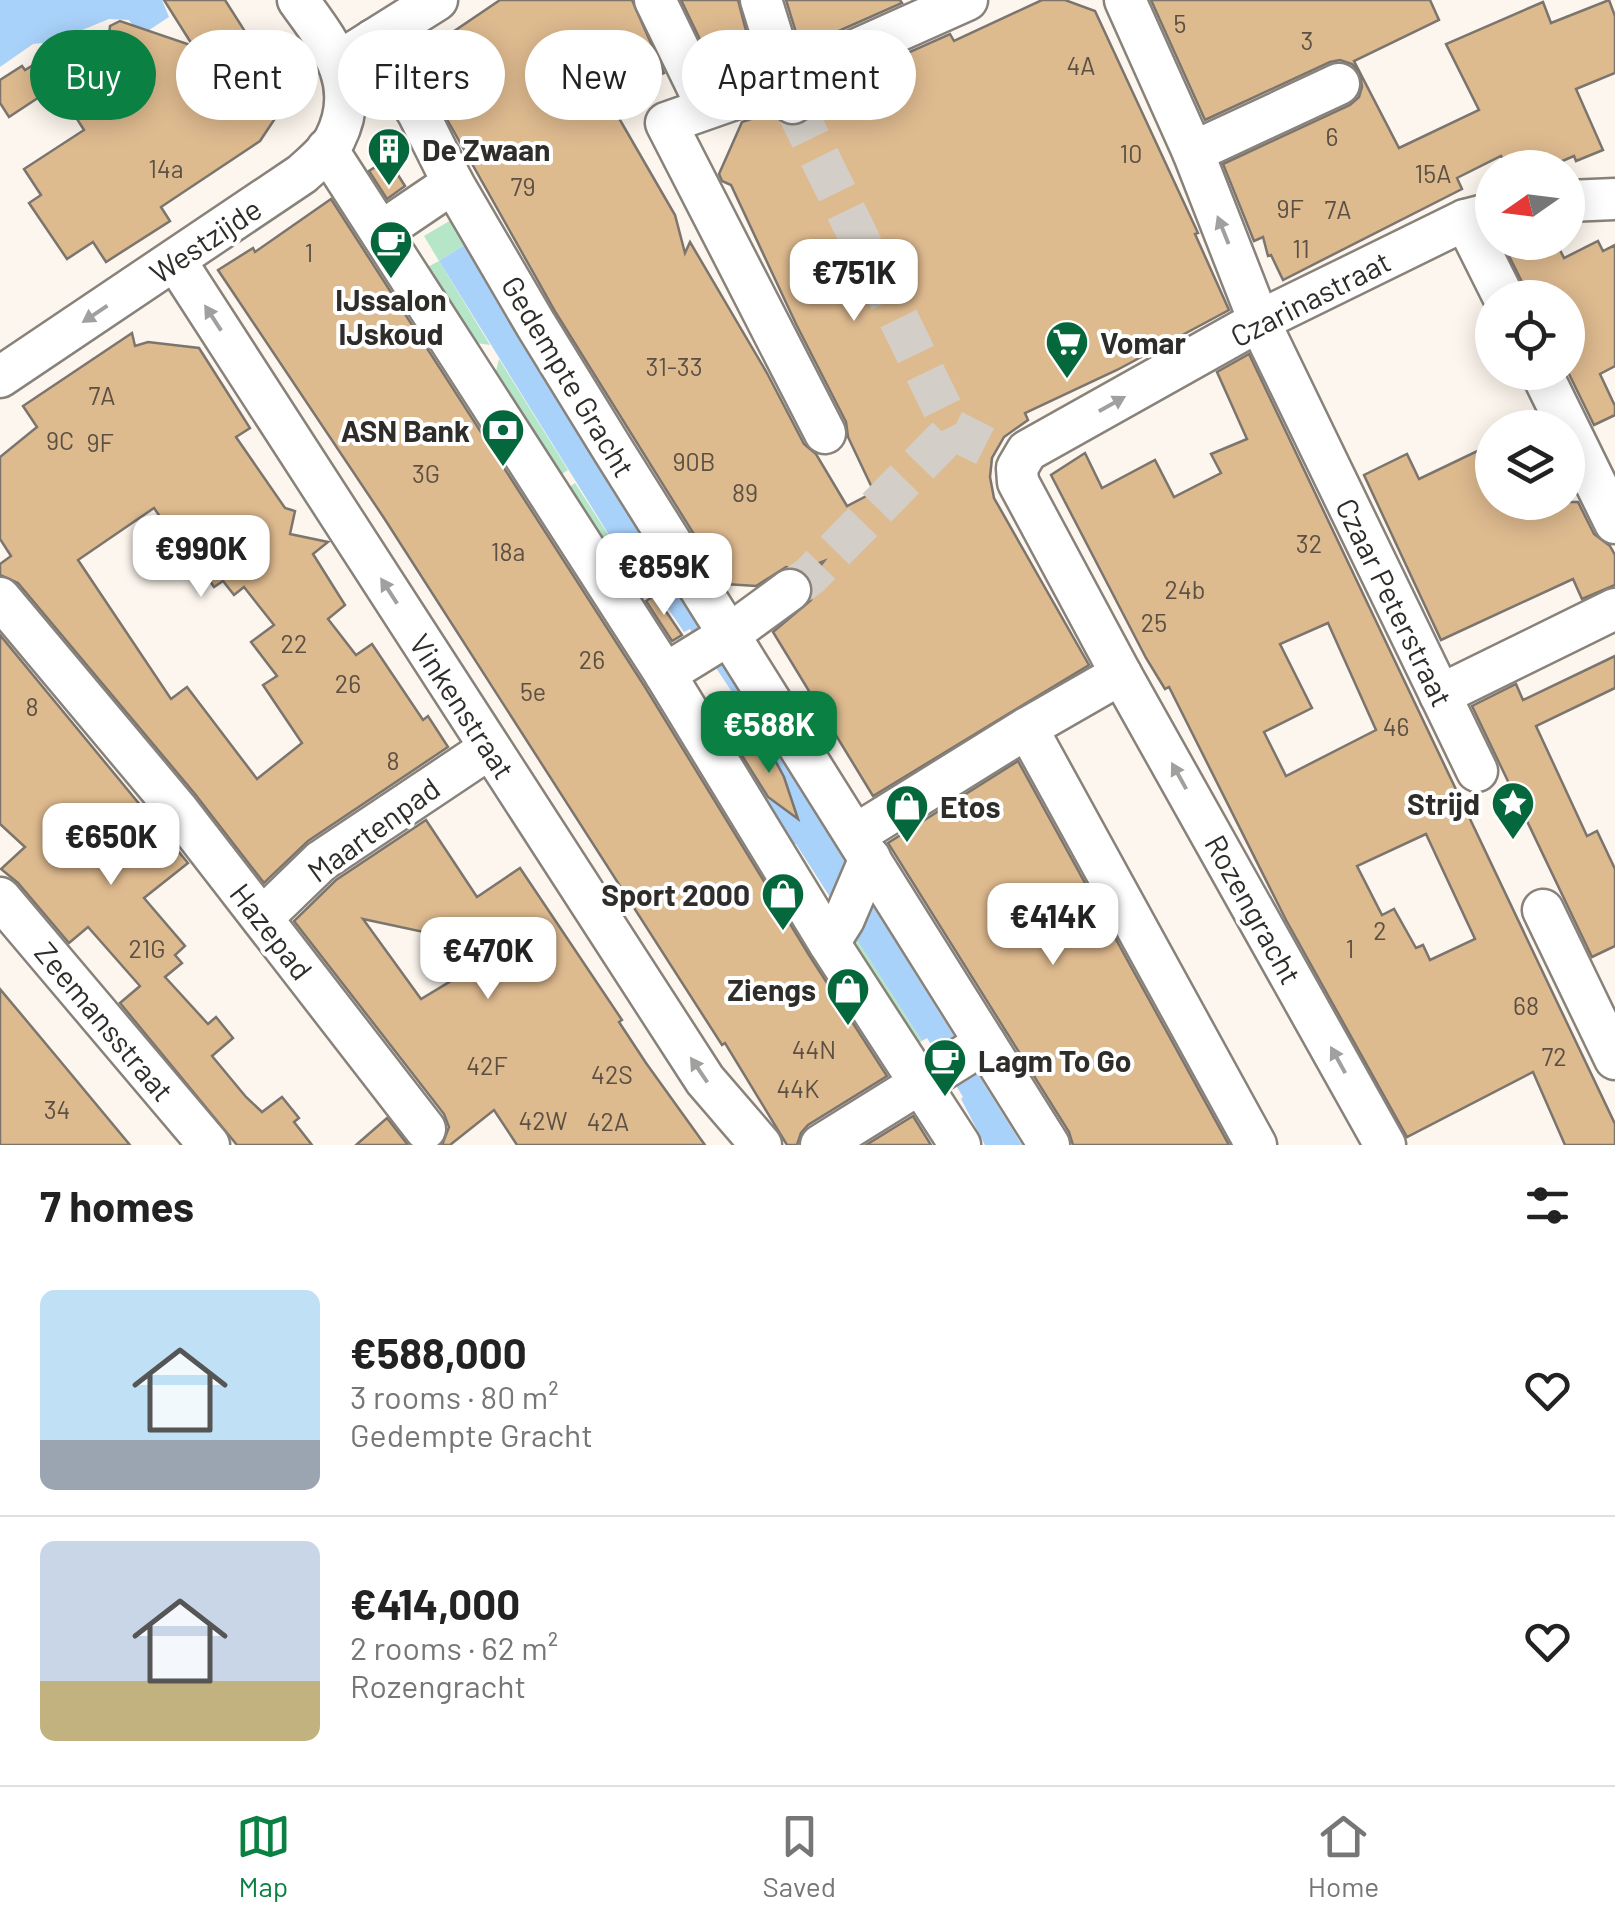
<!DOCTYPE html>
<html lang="en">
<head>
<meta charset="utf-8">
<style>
  body { margin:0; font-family:Barlow,sans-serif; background:#f6f6f6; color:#222; height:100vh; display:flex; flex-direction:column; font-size:38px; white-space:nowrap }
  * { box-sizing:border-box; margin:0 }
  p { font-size:32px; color:#767676 }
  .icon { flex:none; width:55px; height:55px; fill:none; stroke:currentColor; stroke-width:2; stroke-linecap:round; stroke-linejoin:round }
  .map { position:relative; height:1145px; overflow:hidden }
  .panel { display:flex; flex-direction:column; background:#fff; flex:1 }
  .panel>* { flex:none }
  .banner { position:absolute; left:30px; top:30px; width:1000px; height:90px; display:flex; gap:20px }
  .needle { width:65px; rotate:256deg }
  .tools { position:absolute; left:1475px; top:150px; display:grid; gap:20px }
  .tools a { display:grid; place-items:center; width:110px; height:110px; border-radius:50%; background:#fff; box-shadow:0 5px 25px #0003; font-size:50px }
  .price { position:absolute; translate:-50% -85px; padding:0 22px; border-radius:20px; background:#fff; color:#222; font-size:32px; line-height:65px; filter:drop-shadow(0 2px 5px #0008) }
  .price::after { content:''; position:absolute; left:50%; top:60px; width:30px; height:22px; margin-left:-15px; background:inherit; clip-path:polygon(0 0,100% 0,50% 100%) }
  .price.on { background:#0b8043; color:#fff }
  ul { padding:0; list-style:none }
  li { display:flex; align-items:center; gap:30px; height:250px; padding:0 40px }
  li+li { border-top:2px solid #e0e0e0 }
  li span { display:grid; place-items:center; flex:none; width:280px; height:200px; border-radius:15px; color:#555 }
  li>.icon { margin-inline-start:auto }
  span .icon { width:120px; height:120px; fill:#fffc; stroke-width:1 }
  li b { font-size:42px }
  h2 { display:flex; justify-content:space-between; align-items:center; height:120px; padding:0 40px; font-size:42px }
  .tag { padding:0 35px; border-radius:45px; background:#fff; box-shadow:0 5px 25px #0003; font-size:35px; line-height:90px }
  .tag.on { background:#0b8043; color:#fff }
  .dock { display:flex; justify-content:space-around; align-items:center; height:140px; border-top:2px solid #e0e0e0; background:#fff; font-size:28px; color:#767676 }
  .dock a { display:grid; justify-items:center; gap:5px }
  .dock .on { color:#0b8043 }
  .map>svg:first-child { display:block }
</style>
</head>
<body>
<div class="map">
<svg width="1615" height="1145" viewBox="0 0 1615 1145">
  <rect width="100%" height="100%" fill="#fcf6ee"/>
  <!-- green -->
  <g fill="#b5e6c7">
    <path d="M451,220L466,244L439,261L490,345L464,341L422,270L439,261L424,236Z"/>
    <path d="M499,359L568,470L553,480L493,383Z"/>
    <path d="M575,483L624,559L610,569L561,493Z"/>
    <path d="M851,929L922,1041L906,1050L845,949Z"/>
  </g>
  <!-- water -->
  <g fill="#a9d2fa">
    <path d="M0,0H162L169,17L140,36L129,20L109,19L53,42L33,44L0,67Z"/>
    <path d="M466,244L695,621L1022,1145H985L961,1099L963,1097L927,1038L922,1041L796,844H779L725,764L764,740L690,629L684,632L658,594L624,559L439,261Z"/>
  </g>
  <!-- building -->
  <g fill="#deba8f" stroke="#7b756e" stroke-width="2.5" fill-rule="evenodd">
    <path d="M164,0H225L288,99L260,141L161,207L170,221L106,262L93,242L67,259L29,203L41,195L24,169L84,130L56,86L9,117L0,103V80L22,66L25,70L62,47L65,36L108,44L110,26L120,21L193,46Z"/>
    <path d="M500,0H632L664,73L624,89L625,93L615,99L620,120L675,215L685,253L690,242L767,373L804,444L816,454L847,506L874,492L848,437L846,422L796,324L731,185L722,181L719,174L742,122L772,112L787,126L801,125L810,120L816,109L815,94L950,34L954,41L1042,0H1065L1095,11L1198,233L1195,234L1229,310L1117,370L1025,413L1028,420L1004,437L992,458L990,477L994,498L1089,665L873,796L773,632L811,600L814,588L810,579L824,561L801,570L786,567L756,586L725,584L556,313L413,59Z"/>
    <path d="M681,0H738L750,46L706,52Z"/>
    <path d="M786,0H900L902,3L832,34L798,39Z"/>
    <path d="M1151,0H1430L1439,20L1354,61L1399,148L1479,110L1446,44L1543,2L1551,23L1609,0L1615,16V73L1576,89L1603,150L1576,161L1574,156L1560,162L1552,157L1542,162L1540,158L1523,166L1518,162L1507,167L1501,156L1457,178L1462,189L1283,280L1271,255L1268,256L1263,237L1254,241L1223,164L1350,105L1359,97L1362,87L1360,73L1352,64L1340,60L1330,62L1205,120Z"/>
    <path d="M388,159L405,186L387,199L369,171Z"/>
    <path d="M331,199L645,687L809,955L887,1076L808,1125L801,1133L797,1145H787L725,1043L722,1045L384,518L218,270L253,248L255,252Z"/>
    <path d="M1598,241L1603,251L1615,245V366L1600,374L1615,406V415L1594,425L1568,372V298H1530L1508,254L1530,242H1556L1564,258Z"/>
    <path d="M132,333L135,346L148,342L199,348L250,428L236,437L285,508L295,511L290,534L328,542L313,554L345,605L328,619L356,655L372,644L423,720L428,716L448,747L308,841L264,883L195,794L18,583L0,575V564L11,556L0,539V457L37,427L23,406ZM154,508L170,531L174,528L214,587L223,581L234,595L244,587L274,625L251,642L277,676L263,685L302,743L257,779L187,687L171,699L78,560Z"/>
    <path d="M1249,354L1615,1124V1145H1565L1533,1072L1407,1137L1286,920L1169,687L1165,689L1146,658L1051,475L1085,453L1102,488L1155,460L1174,497L1221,473L1211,454L1247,439L1217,372ZM1328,623L1376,730L1286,776L1264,732L1312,708L1280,644ZM1426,834L1475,939L1430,960L1423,945L1416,948L1394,909L1382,915L1357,866Z"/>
    <path d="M1492,444V502H1578L1594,534L1610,546L1615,555V585L1582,599L1573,579L1441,640L1364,475L1407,454L1419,479Z"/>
    <path d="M655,595L682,635L672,641L646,601Z"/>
    <path d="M0,635L188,863L144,898L185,946L175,955L182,963L165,977L208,1024L216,1017L233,1038L212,1056L246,1097L262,1112L282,1097L299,1118L294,1122L312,1145H237L120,1003L140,986L88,927L69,943L18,883L1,869L25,847L0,824Z"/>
    <path d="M1615,656V688L1536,726L1587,836L1597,831L1615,869V946L1592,957L1472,706L1516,684L1523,700Z"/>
    <path d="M764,740L784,777L798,819L768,797L741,754Z"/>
    <path d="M1018,761L1229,1145H1073L1069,1132L888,843Z"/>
    <path d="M426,820L477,897L520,868L622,1020L619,1022L646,1063L705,1145H517L494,1110L450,1145H442L449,1127L444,1114L294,921L336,880ZM363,919L438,935L464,973L421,999Z"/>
    <path d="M0,989L56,1056L130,1145H0Z"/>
    <path d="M913,1116L931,1145H866Z"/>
    <path d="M387,1118L408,1145H356Z"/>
  </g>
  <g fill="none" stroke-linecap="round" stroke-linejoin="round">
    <!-- minor-tunnel -->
    <g stroke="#d3cec7" stroke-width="40" stroke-dasharray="40 20" stroke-linecap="butt">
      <path d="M793,103L953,430L995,451"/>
      <path d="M790,590L810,576L953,430"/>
    </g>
    <!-- minor casing -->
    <g stroke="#88827b" stroke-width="45">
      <g id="minor">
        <path d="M655,0L707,107"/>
        <path d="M761,0L793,103"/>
        <path d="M1125,0L1193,152L1259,321L1477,771"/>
        <path d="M373,40L418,113L453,183L536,325L613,450L1049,1145"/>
        <path d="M351,54L437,0"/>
        <path d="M327,149L665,674L829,943L960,1145"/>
        <path d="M1193,152L1339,84"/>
        <path d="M1568,201L1615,199"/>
        <path d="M1465,220L1504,298"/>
        <path d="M382,231L453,183"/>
        <path d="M175,260L705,1080L761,1145"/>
        <path d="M1541,372L1615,523"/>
        <path d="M0,377L302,174C313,164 328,152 335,139C363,83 329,43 298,0"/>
        <path d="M825,433L666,123L786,81L967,0"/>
        <path d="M0,598L177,809L425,1129"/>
        <path d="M665,674L730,634L790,590"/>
        <path d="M1121,674L1027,728L1256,1145"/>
        <path d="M1440,695L1615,609"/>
        <path d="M855,835L1027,728"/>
        <path d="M0,898L209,1145"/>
        <path d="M1543,910L1615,1059"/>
        <path d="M262,918L321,861L490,748"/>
        <path d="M829,943L844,919L870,858"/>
        <path d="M821,1145L985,1043"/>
        <path d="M1385,1145L1121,674L1018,482L1017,468L1027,451L1259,321L1465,220L1492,213"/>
      </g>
    </g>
    <!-- minor -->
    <use href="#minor" stroke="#fff" stroke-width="40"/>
  </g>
  <!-- one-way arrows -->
  <defs><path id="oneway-solid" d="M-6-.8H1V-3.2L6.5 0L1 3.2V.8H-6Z" transform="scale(2.5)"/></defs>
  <g fill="#a1a09f">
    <use href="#oneway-solid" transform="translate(1223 230) rotate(-112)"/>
    <use href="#oneway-solid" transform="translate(95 314) rotate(146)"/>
    <use href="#oneway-solid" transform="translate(213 318) rotate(-123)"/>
    <use href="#oneway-solid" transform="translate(1112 404) rotate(-29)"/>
    <use href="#oneway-solid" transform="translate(389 591) rotate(-123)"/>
    <use href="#oneway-solid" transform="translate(1179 776) rotate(-119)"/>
    <use href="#oneway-solid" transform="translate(1338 1060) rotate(-119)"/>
    <use href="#oneway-solid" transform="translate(699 1070) rotate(-124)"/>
  </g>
  <!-- icons -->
  <defs>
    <g id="building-pin" transform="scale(2.25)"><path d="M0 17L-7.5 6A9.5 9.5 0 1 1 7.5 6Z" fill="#04683c" stroke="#fff"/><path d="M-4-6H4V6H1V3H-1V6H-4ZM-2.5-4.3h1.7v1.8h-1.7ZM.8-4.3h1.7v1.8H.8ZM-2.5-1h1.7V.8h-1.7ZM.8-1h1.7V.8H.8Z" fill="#fff"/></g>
    <g id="cafe-pin" transform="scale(2.25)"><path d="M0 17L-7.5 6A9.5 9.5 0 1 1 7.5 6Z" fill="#04683c" stroke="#fff"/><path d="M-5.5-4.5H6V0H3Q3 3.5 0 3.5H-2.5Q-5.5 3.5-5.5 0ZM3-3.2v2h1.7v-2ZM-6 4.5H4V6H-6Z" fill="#fff"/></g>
    <g id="supermarket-pin" transform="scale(2.25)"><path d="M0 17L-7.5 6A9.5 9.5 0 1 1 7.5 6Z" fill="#04683c" stroke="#fff"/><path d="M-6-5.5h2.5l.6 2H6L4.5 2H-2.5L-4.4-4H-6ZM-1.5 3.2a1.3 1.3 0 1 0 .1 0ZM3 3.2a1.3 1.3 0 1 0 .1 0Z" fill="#fff"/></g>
    <g id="bank-pin" transform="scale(2.25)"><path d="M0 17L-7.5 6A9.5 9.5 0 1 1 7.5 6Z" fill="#04683c" stroke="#fff"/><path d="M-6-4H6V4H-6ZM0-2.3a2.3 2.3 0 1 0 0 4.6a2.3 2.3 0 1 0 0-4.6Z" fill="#fff"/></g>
    <g id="sight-pin" transform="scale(2.25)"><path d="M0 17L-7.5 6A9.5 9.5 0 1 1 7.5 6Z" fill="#04683c" stroke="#fff"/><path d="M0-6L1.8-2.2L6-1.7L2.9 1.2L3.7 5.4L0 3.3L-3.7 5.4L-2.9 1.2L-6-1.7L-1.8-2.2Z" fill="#fff"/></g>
    <g id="shop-pin" transform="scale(2.25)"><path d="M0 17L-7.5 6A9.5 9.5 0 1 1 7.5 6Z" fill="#04683c" stroke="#fff"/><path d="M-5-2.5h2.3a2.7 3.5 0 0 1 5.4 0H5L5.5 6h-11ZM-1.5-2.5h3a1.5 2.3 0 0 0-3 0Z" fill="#fff"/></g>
  </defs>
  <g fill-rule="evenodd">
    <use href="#building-pin" x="389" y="149"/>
    <use href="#cafe-pin" x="391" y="242"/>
    <use href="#supermarket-pin" x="1067" y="342"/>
    <use href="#bank-pin" x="503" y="430"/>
    <use href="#sight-pin" x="1513" y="803"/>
    <use href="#shop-pin" x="907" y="806"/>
    <use href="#shop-pin" x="783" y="894"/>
    <use href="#shop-pin" x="848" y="989"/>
    <use href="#cafe-pin" x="945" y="1060"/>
  </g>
  <g text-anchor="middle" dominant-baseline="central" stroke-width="8" stroke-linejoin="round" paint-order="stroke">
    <!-- number labels -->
    <g font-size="25" fill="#5b5043">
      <text x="1180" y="23">5</text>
      <text x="1307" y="40">3</text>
      <text x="1081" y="65">4A</text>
      <text x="1332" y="136">6</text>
      <text x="1131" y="153">10</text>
      <text x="166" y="168">14a</text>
      <text x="1433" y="173">15A</text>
      <text x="523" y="186">79</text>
      <text x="1290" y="208">9F</text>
      <text x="1338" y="209">7A</text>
      <text x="1301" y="248">11</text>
      <text x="309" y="252">1</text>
      <text x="674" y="366">31-33</text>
      <text x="102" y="395">7A</text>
      <text x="60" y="440">9C</text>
      <text x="100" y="442">9F</text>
      <text x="694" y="461">90B</text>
      <text x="426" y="473">3G</text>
      <text x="745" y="492">89</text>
      <text x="1309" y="543">32</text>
      <text x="508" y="551">18a</text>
      <text x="1185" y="589">24b</text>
      <text x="1154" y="622">25</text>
      <text x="294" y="643">22</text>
      <text x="592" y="659">26</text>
      <text x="348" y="683">26</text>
      <text x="533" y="691">5e</text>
      <text x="32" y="706">8</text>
      <text x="1396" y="726">46</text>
      <text x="393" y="760">8</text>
      <text x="1380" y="930">2</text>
      <text x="147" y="948">21G</text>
      <text x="1350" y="948">1</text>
      <text x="1526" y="1005">68</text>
      <text x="814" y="1049">44N</text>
      <text x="1554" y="1056">72</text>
      <text x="487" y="1065">42F</text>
      <text x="612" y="1074">42S</text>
      <text x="798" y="1088">44K</text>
      <text x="57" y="1109">34</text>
      <text x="543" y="1120">42W</text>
      <text x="608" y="1121">42A</text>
    </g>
    <!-- poi labels -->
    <g font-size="30" font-weight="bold" fill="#2f2d2a" stroke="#fff" text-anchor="start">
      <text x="422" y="149">De Zwaan</text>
      <text x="391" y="299" text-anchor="middle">IJssalon<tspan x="391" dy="34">IJskoud</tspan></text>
      <text x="1100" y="342">Vomar</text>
      <text x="470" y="430" text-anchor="end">ASN Bank</text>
      <text x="1480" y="803" text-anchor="end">Strijd</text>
      <text x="940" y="806">Etos</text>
      <text x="750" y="894" text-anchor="end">Sport 2000</text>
      <text x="816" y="989" text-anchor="end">Ziengs</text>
      <text x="978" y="1060">Lagm To Go</text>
    </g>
    <!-- street labels -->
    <g font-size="30" fill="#2f2d2a" stroke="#fff">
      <text transform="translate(205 240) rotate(-34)">Westzijde</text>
      <text transform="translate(1310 298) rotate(-27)">Czarinastraat</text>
      <text transform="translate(569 376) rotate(59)">Gedempte Gracht</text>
      <text transform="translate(1395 602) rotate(64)">Czaar Peterstraat</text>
      <text transform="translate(463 706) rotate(57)">Vinkenstraat</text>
      <text transform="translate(373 829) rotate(-36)">Maartenpad</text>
      <text transform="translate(1254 909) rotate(61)">Rozengracht</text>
      <text transform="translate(272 931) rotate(52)">Hazepad</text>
      <text transform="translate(105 1021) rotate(50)">Zeemansstraat</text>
    </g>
  </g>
</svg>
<div class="tools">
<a><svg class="needle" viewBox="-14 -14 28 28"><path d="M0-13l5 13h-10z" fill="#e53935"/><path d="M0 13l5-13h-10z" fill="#767676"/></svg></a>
<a><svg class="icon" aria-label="locate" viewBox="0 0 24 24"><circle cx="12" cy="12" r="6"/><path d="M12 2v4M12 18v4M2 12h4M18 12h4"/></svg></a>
<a><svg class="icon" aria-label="layers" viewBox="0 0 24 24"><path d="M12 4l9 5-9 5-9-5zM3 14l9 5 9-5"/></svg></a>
</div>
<b class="price" style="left:854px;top:324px">€751K</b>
<b class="price" style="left:201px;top:600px">€990K</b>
<b class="price" style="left:664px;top:618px">€859K</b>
<b class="price on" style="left:769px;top:776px">€588K</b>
<b class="price" style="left:111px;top:888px">€650K</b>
<b class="price" style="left:1053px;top:968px">€414K</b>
<b class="price" style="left:488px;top:1002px">€470K</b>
<div class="banner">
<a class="tag on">Buy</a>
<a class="tag">Rent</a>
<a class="tag">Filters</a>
<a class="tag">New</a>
<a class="tag">Apartment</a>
</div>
</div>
<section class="panel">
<h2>7 homes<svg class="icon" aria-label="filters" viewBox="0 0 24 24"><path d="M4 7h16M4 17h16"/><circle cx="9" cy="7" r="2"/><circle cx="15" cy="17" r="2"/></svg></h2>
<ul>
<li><span style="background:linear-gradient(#bfe0f5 75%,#9aa5b1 0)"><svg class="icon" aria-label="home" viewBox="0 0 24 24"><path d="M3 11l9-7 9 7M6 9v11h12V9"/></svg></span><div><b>€588,000</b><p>3 rooms · 80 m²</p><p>Gedempte Gracht</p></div><svg class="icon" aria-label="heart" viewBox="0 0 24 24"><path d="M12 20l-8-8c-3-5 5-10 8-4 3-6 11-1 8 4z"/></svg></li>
<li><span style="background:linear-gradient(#c9d6e8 70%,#c2b280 0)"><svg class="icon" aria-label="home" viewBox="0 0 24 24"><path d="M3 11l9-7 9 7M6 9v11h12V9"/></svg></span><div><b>€414,000</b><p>2 rooms · 62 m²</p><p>Rozengracht</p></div><svg class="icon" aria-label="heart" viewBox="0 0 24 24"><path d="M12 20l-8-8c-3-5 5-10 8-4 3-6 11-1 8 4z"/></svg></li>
</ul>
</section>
<nav class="dock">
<a class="on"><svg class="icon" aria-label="map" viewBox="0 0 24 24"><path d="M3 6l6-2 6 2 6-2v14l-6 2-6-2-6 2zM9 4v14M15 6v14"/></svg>Map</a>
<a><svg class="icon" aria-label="saved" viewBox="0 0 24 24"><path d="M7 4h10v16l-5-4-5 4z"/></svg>Saved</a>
<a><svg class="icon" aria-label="home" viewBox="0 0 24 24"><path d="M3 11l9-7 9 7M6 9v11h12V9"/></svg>Home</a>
</nav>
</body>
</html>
